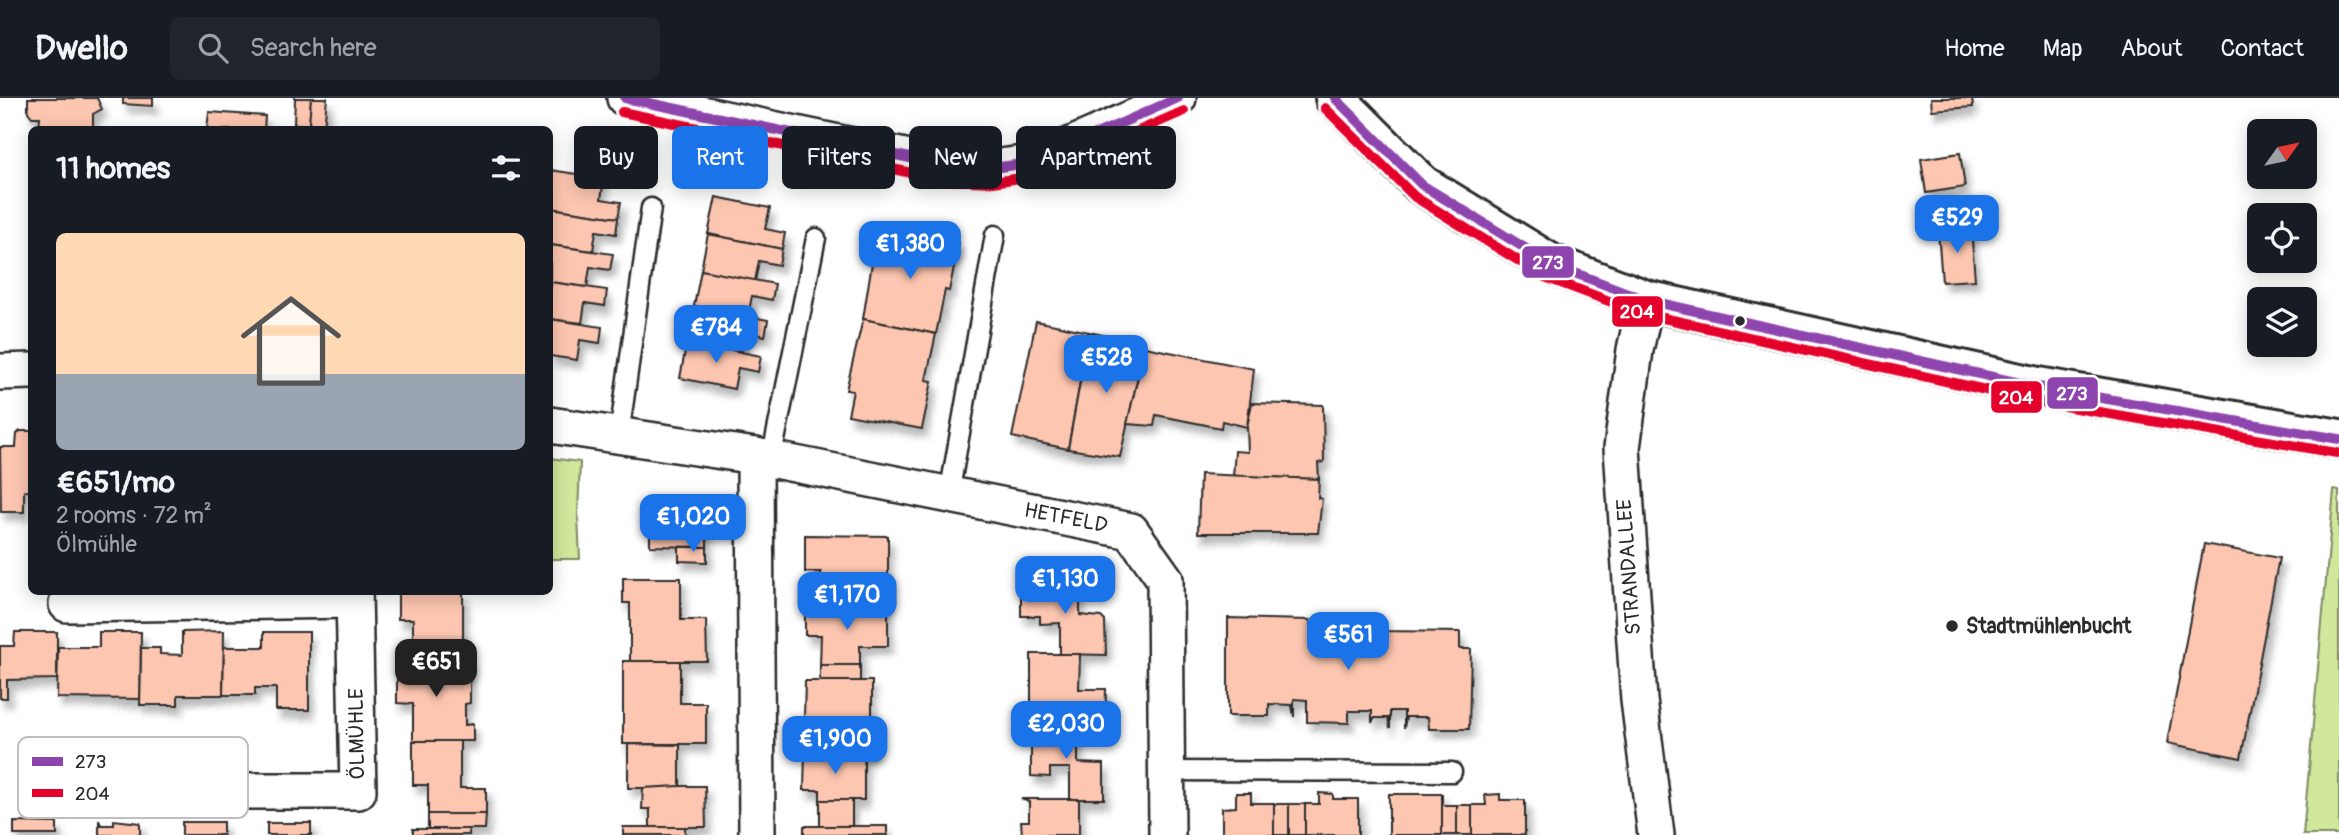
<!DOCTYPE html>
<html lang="en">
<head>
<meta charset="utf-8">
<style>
  body { margin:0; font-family:Pangolin,sans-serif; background:#20242c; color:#f1f3f6; height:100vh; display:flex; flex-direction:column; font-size:26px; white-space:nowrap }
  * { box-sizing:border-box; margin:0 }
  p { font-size:23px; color:#9ea1a6 }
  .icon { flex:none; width:38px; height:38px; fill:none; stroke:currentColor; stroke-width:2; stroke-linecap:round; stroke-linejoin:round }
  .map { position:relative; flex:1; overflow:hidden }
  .details { position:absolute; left:28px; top:28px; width:525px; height:469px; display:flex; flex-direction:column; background:#171b24; border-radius:10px; box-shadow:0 4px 18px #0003 }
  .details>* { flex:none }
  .guide { position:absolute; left:574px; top:28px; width:665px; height:63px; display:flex; gap:14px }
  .needle { width:46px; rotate:57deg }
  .tools { position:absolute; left:2247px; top:21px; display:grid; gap:14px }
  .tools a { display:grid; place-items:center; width:70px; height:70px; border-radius:10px; background:#171b24; box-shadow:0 4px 18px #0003; font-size:35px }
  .price { position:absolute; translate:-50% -60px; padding:0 16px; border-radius:14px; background:#1a73e8; color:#fff; font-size:23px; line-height:46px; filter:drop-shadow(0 2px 4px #0008) }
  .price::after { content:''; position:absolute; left:50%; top:42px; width:21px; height:16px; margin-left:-10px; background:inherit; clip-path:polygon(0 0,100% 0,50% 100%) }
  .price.current { background:#222; color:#fff }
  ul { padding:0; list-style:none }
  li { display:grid; align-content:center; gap:14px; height:371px; padding:0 28px }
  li+li { border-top:2px solid #363941 }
  li span { display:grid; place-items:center; height:217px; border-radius:10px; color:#555 }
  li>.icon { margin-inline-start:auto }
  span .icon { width:126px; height:126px; fill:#fffc; stroke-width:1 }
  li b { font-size:30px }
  h2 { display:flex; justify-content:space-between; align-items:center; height:84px; padding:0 28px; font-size:30px }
  .pill { padding:0 24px; border-radius:10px; background:#171b24; box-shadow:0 4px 18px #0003; font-size:24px; line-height:63px }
  .pill.current { background:#1a73e8; color:#fff }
  header { display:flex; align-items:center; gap:42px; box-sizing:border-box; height:98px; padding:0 35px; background:#171b24; border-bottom:2px solid #363941 }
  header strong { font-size:33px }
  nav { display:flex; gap:38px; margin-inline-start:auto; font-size:24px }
  .search { width:490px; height:63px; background:#20242c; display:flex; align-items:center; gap:18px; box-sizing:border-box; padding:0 24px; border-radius:10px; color:#9ea1a6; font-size:26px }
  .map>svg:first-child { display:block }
</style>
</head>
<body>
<header>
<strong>Dwello</strong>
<div class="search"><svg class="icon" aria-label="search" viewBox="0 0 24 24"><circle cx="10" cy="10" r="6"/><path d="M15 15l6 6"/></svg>Search here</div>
<nav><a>Home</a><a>Map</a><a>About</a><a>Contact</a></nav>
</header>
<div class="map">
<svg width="2339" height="737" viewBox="0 0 2339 737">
  <defs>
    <filter id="shadow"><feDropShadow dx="4.5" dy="8" stdDeviation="3.5" flood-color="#0004"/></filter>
  </defs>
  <rect width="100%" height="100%" fill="#fff"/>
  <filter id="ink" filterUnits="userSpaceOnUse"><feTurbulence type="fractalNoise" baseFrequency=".0143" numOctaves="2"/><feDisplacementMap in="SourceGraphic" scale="14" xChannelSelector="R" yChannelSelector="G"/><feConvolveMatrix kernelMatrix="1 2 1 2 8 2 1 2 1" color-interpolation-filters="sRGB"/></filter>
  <g filter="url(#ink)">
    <!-- green -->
    <g fill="#d1e79c" stroke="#7e8964" stroke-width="2">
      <path d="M550,360L580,364L578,418L580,461H550Z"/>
      <path d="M2334,392L2339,393V737H2303Z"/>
    </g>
    <!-- building -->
    <g fill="#fdc6b0" stroke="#2b2b2b" stroke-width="2" filter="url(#shadow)">
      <path d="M28,0H97L102,11L93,16V32H39L40,19H32L28,14Z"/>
      <path d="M123,0H153V8L123,6Z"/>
      <path d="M295,0H311L309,27L294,26Z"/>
      <path d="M311,0H327L324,29L309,27Z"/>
      <path d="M1931,0H1972L1973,9L1932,12Z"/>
      <path d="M209,14L265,18L264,32H207Z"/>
      <path d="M1960,55L1965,89L1926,95L1921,61Z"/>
      <path d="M550,72L604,80L601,101L621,104L618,120L550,110Z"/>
      <path d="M716,99L770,110L765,131L785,135L782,151L708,136Z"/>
      <path d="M550,110L618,120L616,136L596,133L593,153L550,147Z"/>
      <path d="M1971,129L1975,182L1942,184L1938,132Z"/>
      <path d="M885,130L959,145L949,193L945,192L936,236L863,221L874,152L880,154Z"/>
      <path d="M708,136L782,151L779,167L759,163L755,183L701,172Z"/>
      <path d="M550,147L613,156L610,172L590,169L587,189L550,184Z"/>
      <path d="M701,172L775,186L772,202L752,198L748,218L694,208Z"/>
      <path d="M550,184L607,192L605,208L585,205L582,225L550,221Z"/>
      <path d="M694,208L768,222L765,238L745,234L741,254L687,243Z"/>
      <path d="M550,221L602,229L600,245L580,242L577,262L550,258Z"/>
      <path d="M863,221L936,236L926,282L932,283L922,331L848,317L853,293L846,292Z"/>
      <path d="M1036,223L1089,234L1068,351L1012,339Z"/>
      <path d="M1089,234L1145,246L1120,359L1068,351Z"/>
      <path d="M687,243L761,258L758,274L738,270L734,291L680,280Z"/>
      <path d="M1145,249L1254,271L1247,329L1222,323L1221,330L1156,317L1154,328L1127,326Z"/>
      <path d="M1252,305L1323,307L1324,364L1318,365L1319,381L1233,378L1235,353L1248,354L1247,329Z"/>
      <path d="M20,333H32V393H24V414H1L0,349H16L17,336Z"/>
      <path d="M1200,376L1319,381L1318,400L1322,401L1318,435H1198Z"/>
      <path d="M650,409L707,410V449L650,448Z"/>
      <path d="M805,437L888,438V510H821V474H805Z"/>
      <path d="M2204,446L2279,460L2241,660L2167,645Z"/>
      <path d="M679,449H707V464L679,463Z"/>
      <path d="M623,480H681V522H706L707,563H630V505H623Z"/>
      <path d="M1021,483H1080V517L1101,519L1105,523L1106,557L1060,556V525L1040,526V518H1021Z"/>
      <path d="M398,494H463V563H413V521H398Z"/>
      <path d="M805,510H888V548H860V567H820L821,537H805Z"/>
      <path d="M1228,520L1310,522V527L1382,528V533L1460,534V551H1471L1469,631H1429L1428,619H1406L1404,630V613H1390V630L1388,620H1374L1372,625V613H1349V625L1307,624V602L1294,601V619L1292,607L1269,606V618H1228Z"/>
      <path d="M224,533L223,597H178V607H140L141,550H160V556L182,557V534Z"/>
      <path d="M15,534H57V581L7,582V600H0V548H14Z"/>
      <path d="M99,534H141L140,601L57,600L58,549H99Z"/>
      <path d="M264,534H309V612H276V590H255V597H223L224,549H264Z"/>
      <path d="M1031,556H1080L1079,591H1106L1105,629H1031Z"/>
      <path d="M397,563H470V605L465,606V627L473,626V643H413V606L397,605Z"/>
      <path d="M623,563H680V605H706V646H623Z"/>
      <rect x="820" y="567" width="40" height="16"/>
      <path d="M805,583H872V655H815V620H804Z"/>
      <path d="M1031,629H1078V665L1104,666V701H1070V670H1050V679L1031,678Z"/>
      <path d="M413,643H460V690H486V716H428V687H413Z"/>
      <path d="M628,646L680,647V690H628Z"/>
      <path d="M805,655L864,656V702H820V692H804Z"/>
      <path d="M680,688H705L706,729H650V711H642L643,690Z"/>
      <path d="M1236,695H1251V705H1274V737H1222V710L1236,709Z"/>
      <path d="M1319,695L1333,696V701H1358V737H1305V706H1319Z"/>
      <rect x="1389" y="696" width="53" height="41"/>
      <path d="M1500,696V702H1525V737H1472V707H1486L1485,697Z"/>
      <path d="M1021,701H1079V737H1022L1021,723H1029V704Z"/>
      <rect x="820" y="702" width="32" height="26"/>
      <rect x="1274" y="706" width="15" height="31"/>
      <rect x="1289" y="706" width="16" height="31"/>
      <rect x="1442" y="707" width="15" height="30"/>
      <rect x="1457" y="707" width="15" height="30"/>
      <path d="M428,716H486L485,731H428Z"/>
      <path d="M99,722L101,727H114V722L140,725V737H99Z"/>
      <path d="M14,724L57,725V737H14Z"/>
      <rect x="182" y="724" width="41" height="13"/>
      <rect x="267" y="725" width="44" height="12"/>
      <rect x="804" y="728" width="83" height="9"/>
      <rect x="623" y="729" width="62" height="8"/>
      <rect x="413" y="731" width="56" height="6"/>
    </g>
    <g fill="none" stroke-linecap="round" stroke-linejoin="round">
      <!-- service casing -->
      <g stroke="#2b2b2b" stroke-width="23">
        <g id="service">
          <path d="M619,338L651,110"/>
          <path d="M771,362L816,140"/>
          <path d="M949,397L995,137"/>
          <path d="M1167,673L1452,674"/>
        </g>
      </g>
      <!-- minor casing -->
      <g stroke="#2b2b2b" stroke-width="40">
        <g id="minor">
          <path d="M625,0L948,68L992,70L1031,65L1178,0"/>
          <path d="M1646,202L1635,252L1622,350L1639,602L1656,737"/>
          <path d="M0,274L32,273"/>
          <path d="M550,327L755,358L1131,433L1165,481L1167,737"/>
          <path d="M755,358L757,737"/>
          <path d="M67,506L354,502"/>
          <path d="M71,693H358L354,494"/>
        </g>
      </g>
      <!-- tertiary casing -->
      <g stroke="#2b2b2b" stroke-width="44">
        <path id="tertiary" d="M1335,0L1422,87L1551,166L1646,202L2038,289L2339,341"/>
      </g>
      <!-- service -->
      <use href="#service" stroke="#fff" stroke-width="18"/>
      <!-- minor -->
      <use href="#minor" stroke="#fff" stroke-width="35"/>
      <!-- tertiary -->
      <use href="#tertiary" stroke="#fff" stroke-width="38"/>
      <!-- bus-1 casing -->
      <g stroke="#fff" stroke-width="16">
        <g id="bus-1">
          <path d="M625,0L948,68L992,70L1031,65L1178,0"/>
          <path d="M1335,0L1422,87L1551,166L1646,202L2038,289L2339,341"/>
        </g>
      </g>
      <!-- bus-2 casing -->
      <g stroke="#fff" stroke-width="16">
        <g id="bus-2">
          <path d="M1325,10L1415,99L1545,179L1641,215L2035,303L2337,355"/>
          <path d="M622,14L945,82L993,84L1035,78L1184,13"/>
        </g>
      </g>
      <!-- bus-1 -->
      <use href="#bus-1" stroke="#8e44ad" stroke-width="10"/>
      <!-- bus-2 -->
      <use href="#bus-2" stroke="#e4002b" stroke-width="10"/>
    </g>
  </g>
  <!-- markers -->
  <g fill="#2b2b2b" stroke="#fff" stroke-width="2.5">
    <circle cx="1740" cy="223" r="6"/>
    <circle cx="1952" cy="528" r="7"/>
  </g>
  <g text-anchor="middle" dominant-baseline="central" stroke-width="7" stroke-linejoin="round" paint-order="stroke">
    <!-- street labels -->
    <g font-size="21" fill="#2b2b2b" stroke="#fff">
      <text transform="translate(1066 420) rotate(11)">HETFELD</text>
      <text transform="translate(1629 469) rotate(-94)">STRANDALLEE</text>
      <text transform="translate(357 636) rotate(-91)">ÖLMÜHLE</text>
    </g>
    <!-- poi labels -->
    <g font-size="21" font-weight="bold" fill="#2b2b2b" stroke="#fff" text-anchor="start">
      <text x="1966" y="528">Stadtmühlenbucht</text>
    </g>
  </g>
  <!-- legend -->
  <rect x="18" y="639" width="230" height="81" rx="10" fill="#fff" stroke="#bfbfbf" stroke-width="2"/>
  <rect x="32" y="659" width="31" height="9" fill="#8e44ad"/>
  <rect x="32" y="691" width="31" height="8" fill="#e4002b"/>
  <g font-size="19" fill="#2b2b2b">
    <text x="75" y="670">273</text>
    <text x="75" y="702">204</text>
  </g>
  <g stroke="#fff" stroke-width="2.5">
    <rect x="1521" y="147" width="54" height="34" rx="7" fill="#8e44ad"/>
    <rect x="1611" y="197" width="53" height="33" rx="7" fill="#e4002b"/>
    <rect x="2046" y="278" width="53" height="34" rx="7" fill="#8e44ad"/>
    <rect x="1990" y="282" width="53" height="34" rx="7" fill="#e4002b"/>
  </g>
  <g font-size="19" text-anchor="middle" font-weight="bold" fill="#fff">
    <text x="1548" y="171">273</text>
    <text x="1637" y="220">204</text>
    <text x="2072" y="302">273</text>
    <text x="2016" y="306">204</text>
  </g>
</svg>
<div class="tools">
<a><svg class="needle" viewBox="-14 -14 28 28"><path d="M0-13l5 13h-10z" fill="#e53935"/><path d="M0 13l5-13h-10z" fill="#9ea1a6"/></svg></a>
<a><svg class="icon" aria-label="locate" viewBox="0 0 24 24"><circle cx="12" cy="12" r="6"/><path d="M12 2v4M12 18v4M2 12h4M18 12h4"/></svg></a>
<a><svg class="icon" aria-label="layers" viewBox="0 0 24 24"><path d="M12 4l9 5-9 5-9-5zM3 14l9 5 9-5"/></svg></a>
</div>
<b class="price" style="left:1957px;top:157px">€529</b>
<b class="price" style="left:910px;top:183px">€1,380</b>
<b class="price" style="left:716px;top:267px">€784</b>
<b class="price" style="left:1106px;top:297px">€528</b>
<b class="price" style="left:693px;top:456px">€1,020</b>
<b class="price" style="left:1065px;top:518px">€1,130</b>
<b class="price" style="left:847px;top:534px">€1,170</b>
<b class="price" style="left:1348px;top:574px">€561</b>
<b class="price current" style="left:436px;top:601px">€651</b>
<b class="price" style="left:1066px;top:663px">€2,030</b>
<b class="price" style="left:835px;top:678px">€1,900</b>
<div class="guide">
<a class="pill">Buy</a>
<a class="pill current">Rent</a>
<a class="pill">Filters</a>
<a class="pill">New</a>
<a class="pill">Apartment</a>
</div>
<section class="details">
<h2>11 homes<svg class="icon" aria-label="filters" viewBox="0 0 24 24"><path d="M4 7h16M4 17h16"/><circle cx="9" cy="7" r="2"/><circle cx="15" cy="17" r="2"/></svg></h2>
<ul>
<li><span style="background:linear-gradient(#ffd9b3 65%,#9aa5b1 0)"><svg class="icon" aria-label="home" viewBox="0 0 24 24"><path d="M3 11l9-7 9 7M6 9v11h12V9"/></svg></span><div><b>€651/mo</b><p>2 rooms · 72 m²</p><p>Ölmühle</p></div></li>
</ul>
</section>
</div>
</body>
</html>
